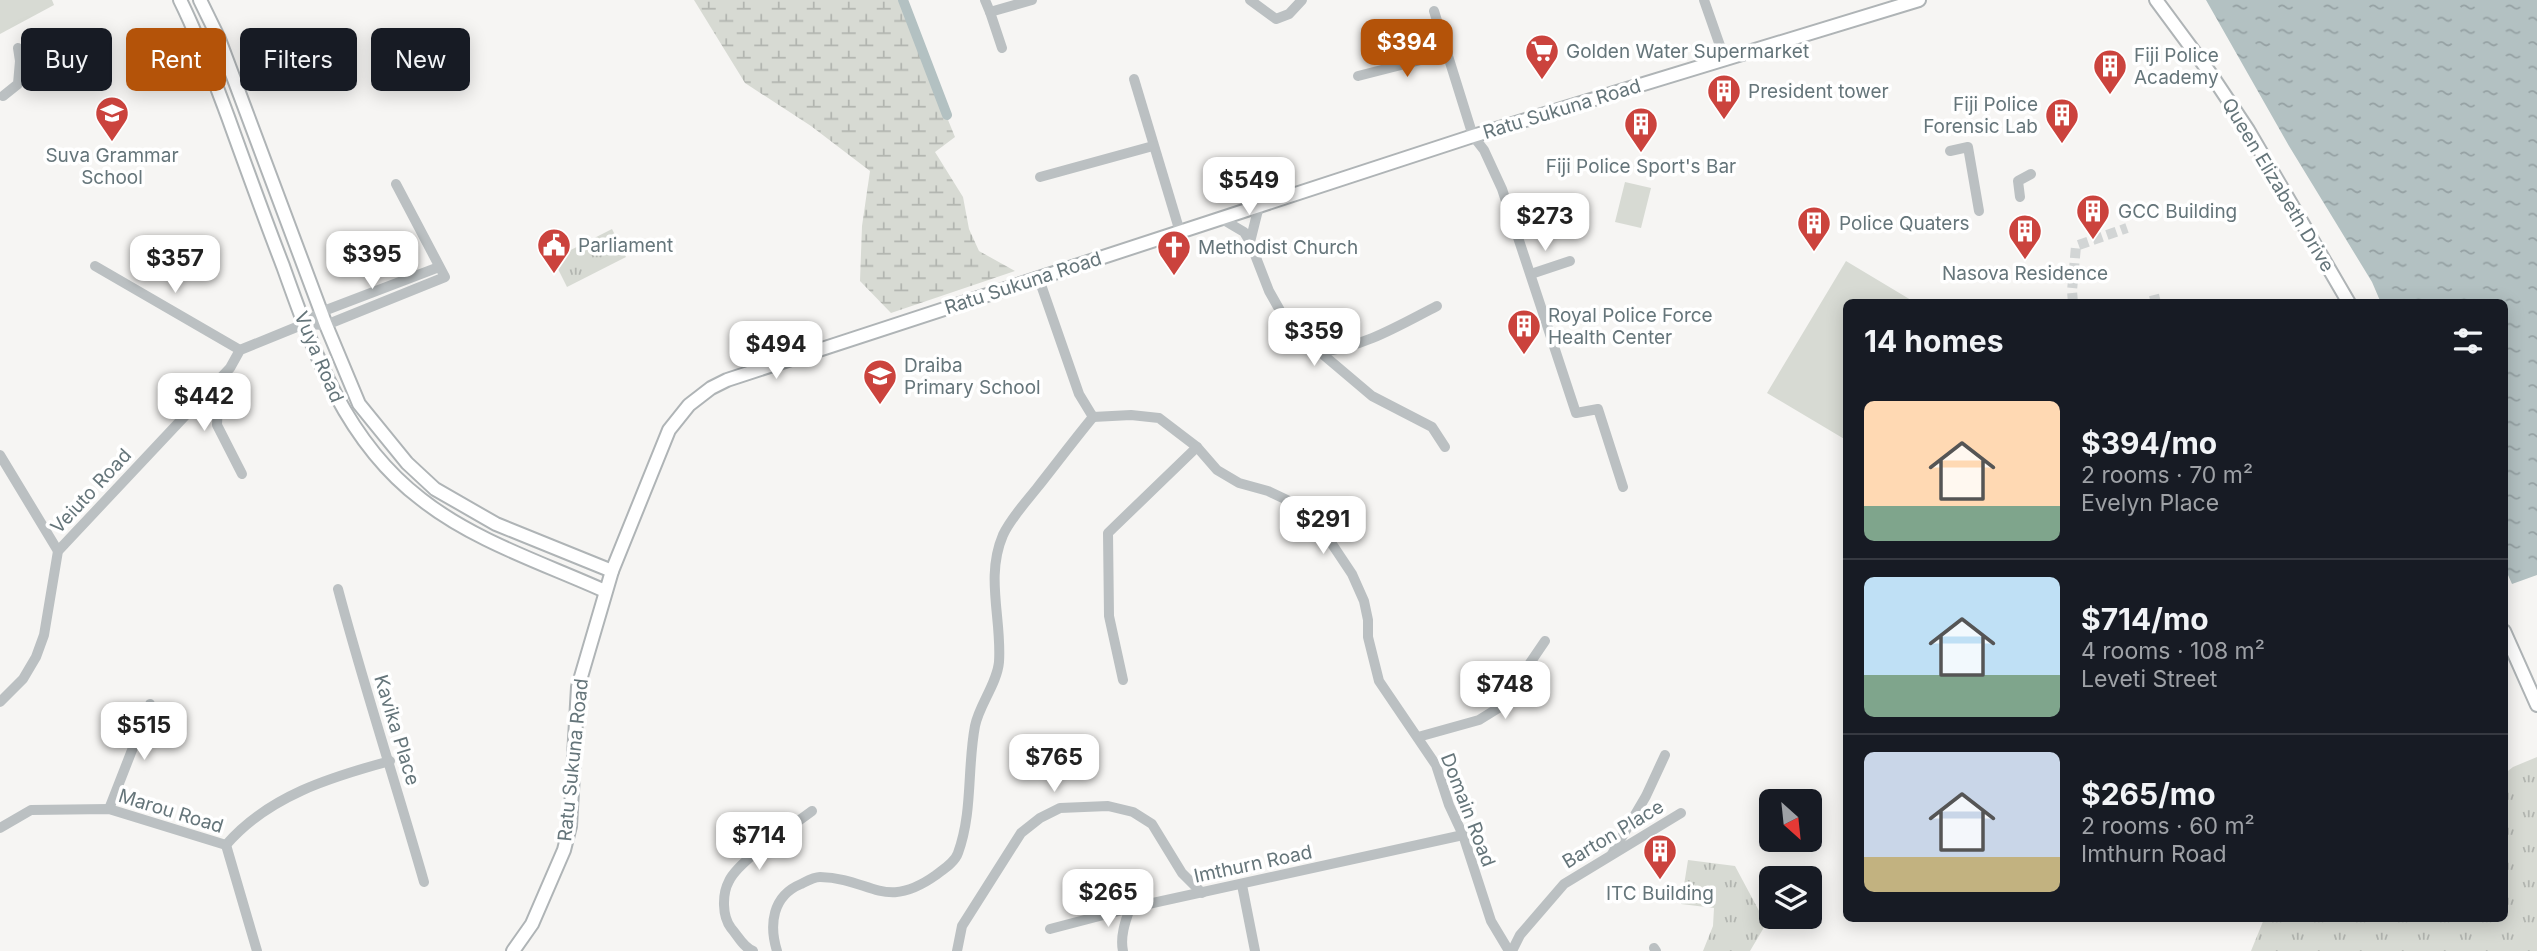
<!DOCTYPE html>
<html lang="en">
<head>
<meta charset="utf-8">
<style>
  body { margin:0; font-family:Inter,sans-serif; background:#20242c; color:#f1f3f6; height:100vh; display:flex; flex-direction:column; font-size:26px; white-space:nowrap }
  * { box-sizing:border-box; margin:0 }
  p { font-size:23px; color:#9ea1a6 }
  .icon { flex:none; width:38px; height:38px; fill:none; stroke:currentColor; stroke-width:2; stroke-linecap:round; stroke-linejoin:round }
  .map { position:relative; flex:1; overflow:hidden }
  .drawer { position:absolute; left:1843px; top:299px; width:665px; height:623px; display:flex; flex-direction:column; background:#171b24; border-radius:10px; box-shadow:0 4px 18px #0003 }
  .drawer>* { flex:none }
  .hud { position:absolute; left:21px; top:28px; width:665px; height:63px; display:flex; gap:14px }
  .needle { width:46px; rotate:153deg }
  .controls { position:absolute; left:1759px; top:789px; display:grid; gap:14px }
  .controls a { display:grid; place-items:center; width:63px; height:63px; border-radius:10px; background:#171b24; box-shadow:0 4px 18px #0003; font-size:35px }
  .price { position:absolute; translate:-50% -60px; padding:0 16px; border-radius:14px; background:#fff; color:#222; font-size:23px; line-height:46px; filter:drop-shadow(0 2px 4px #0008) }
  .price::after { content:''; position:absolute; left:50%; top:42px; width:21px; height:16px; margin-left:-10px; background:inherit; clip-path:polygon(0 0,100% 0,50% 100%) }
  .price.selected { background:#b45309; color:#fff }
  ul { padding:0; list-style:none }
  li { display:flex; align-items:center; gap:21px; height:175px; padding:0 21px }
  li+li { border-top:2px solid #363941 }
  li span { display:grid; place-items:center; flex:none; width:196px; height:140px; border-radius:10px; color:#555 }
  li>.icon { margin-inline-start:auto }
  span .icon { width:84px; height:84px; fill:#fffc; stroke-width:1 }
  li b { font-size:30px }
  h2 { display:flex; justify-content:space-between; align-items:center; height:84px; padding:0 21px; font-size:30px }
  .tag { padding:0 24px; border-radius:10px; background:#171b24; box-shadow:0 4px 18px #0003; font-size:24px; line-height:63px }
  .tag.selected { background:#b45309; color:#fff }
  .map>svg:first-child { display:block }
</style>
</head>
<body>
<div class="map">
<svg width="2537" height="951" viewBox="0 0 2537 951">
  <defs>
    <pattern id="grass-tufts" width="24" height="20" patternUnits="userSpaceOnUse" patternTransform="scale(1.75)"><rect width="24" height="20" fill="#d7dad3"/><path d="M3 7l-1-3M5 7V3M7 7l1-3M15 17l-1-3M17 17v-4M19 17l1-3" fill="none" stroke="#b2b5b0"/></pattern>
    <pattern id="wetland-marsh" width="20" height="14" patternUnits="userSpaceOnUse" patternTransform="scale(1.75)"><rect width="20" height="14" fill="#d7dad3"/><path d="M1 5h8M5 5V1M11 12h8M15 12V8" fill="none" stroke="#b2b5b0"/></pattern>
    <pattern id="water-ripples" width="26" height="14" patternUnits="userSpaceOnUse" patternTransform="scale(1.75)"><rect width="26" height="14" fill="#b3c1c2"/><path d="M2 4q2-2 4 0t4 0M15 11q2-2 4 0t4 0" fill="none" stroke="#95a1a3"/></pattern>
  </defs>
  <rect width="100%" height="100%" fill="#f6f5f3"/>
  <!-- grass -->
  <g fill="url(#grass-tufts)">
    <path d="M612,229L626,257L567,287L553,259Z"/>
    <path d="M2537,757V951H2251L2264,919H2504V774L2513,767Z"/>
    <path d="M1688,860L1735,866L1766,924L1750,951H1703L1713,926L1714,908L1681,904Z"/>
  </g>
  <!-- wetland -->
  <path fill="url(#wetland-marsh)" d="M694,0H899L955,137L935,152L963,197L969,229L979,251L1015,271L891,313L860,281L862,226L870,171L811,126L745,83Z"/>
  <!-- pitch -->
  <g fill="#d7dad3">
    <path d="M0,0H52L54,5L0,34Z"/>
    <path d="M1625,182L1651,188L1641,228L1615,222Z"/>
    <path d="M1846,261L1916,303H1846V440L1767,393Z"/>
  </g>
  <!-- water -->
  <path fill="url(#water-ripples)" d="M2206,0H2537V575L2512,584L2504,566V303H2381L2372,282L2289,146Z"/>
  <g fill="none" stroke-linecap="round" stroke-linejoin="round">
    <!-- canal -->
    <path stroke="#b3c1c2" stroke-width="10" d="M903,0L947,115"/>
    <!-- minor-tunnel -->
    <g stroke="#d2d5d5" stroke-width="10" stroke-dasharray="10 5" stroke-linecap="butt">
      <path d="M2154,295L2156,303"/>
      <path d="M2073,303L2072,291L2076,246L2127,228"/>
    </g>
    <!-- major casing -->
    <g stroke="#afb4b6" stroke-width="16">
      <g id="major">
        <path d="M180,0C199,38 213,77 228,117C246,167 264,217 283,266C314,353 345,441 421,499C474,541 543,563 605,591"/>
        <path d="M200,0L219,39L326,325L359,404L407,463L435,489L496,524L612,571"/>
        <path d="M2156,0L2210,73L2248,130L2349,303"/>
        <path d="M2504,631L2537,705"/>
        <path d="M513,951L532,924L564,850L570,826L578,687L612,571L669,430L689,405L711,388L727,380L1473,136L1919,0"/>
      </g>
    </g>
    <!-- minor -->
    <g stroke="#bbc0c2" stroke-width="10">
      <path d="M985,0L990,12"/>
      <path d="M1250,0L1276,19L1289,14L1302,0"/>
      <path d="M1704,0L1725,60"/>
      <path d="M1434,11L1473,136L1484,150L1502,189L1576,413L1598,409L1623,487"/>
      <path d="M1002,48L990,12L1032,0"/>
      <path d="M1358,76L1448,53"/>
      <path d="M1134,79L1180,232"/>
      <path d="M3,96L18,84L20,61L18,48"/>
      <path d="M1950,151L1968,147L1979,211"/>
      <path d="M1040,177L1153,146"/>
      <path d="M2020,197L2018,181L2031,174"/>
      <path d="M1222,219L1244,232L1250,242L1269,291L1282,314L1313,350L1320,352L1372,396L1432,427L1445,447"/>
      <path d="M1250,242L1259,206"/>
      <path d="M95,266L240,350"/>
      <path d="M1531,274L1570,261"/>
      <path d="M1039,279L1079,394L1093,417L1131,415L1159,418L1197,447L1217,470L1239,483L1268,491L1287,500L1320,526L1352,574L1364,601L1368,620V637L1379,681L1436,765L1449,805L1463,835L1491,921L1509,951"/>
      <path d="M304,324L326,325L445,277L396,184"/>
      <path d="M1320,352C1364,347 1398,326 1437,306"/>
      <path d="M219,381L217,425L242,474"/>
      <path d="M0,455L58,551"/>
      <path d="M338,589C364,687 396,784 424,882"/>
      <path d="M1123,680L1109,616L1108,533L1197,447"/>
      <path d="M0,702L23,679L36,657L44,635L58,551L230,368L240,350L304,324L321,312L439,267"/>
      <path d="M1418,737L1479,720L1500,707L1545,641"/>
      <path d="M109,809L150,704"/>
      <path d="M0,828L31,810L109,809L226,845"/>
      <path d="M226,845C268,796 331,777 390,761"/>
      <path d="M226,845L257,951"/>
      <path d="M1612,854L1646,796L1665,755"/>
      <path d="M1242,885L1255,951"/>
      <path d="M1050,929L1130,908L1463,835"/>
      <path d="M1654,948L1656,951"/>
      <path d="M753,951C743,947 738,936 731,928C722,916 722,894 729,881C739,860 791,827 812,811"/>
      <path d="M777,951C769,925 772,896 801,884C807,881 814,877 820,877C871,878 884,912 936,875C944,869 955,862 958,853C973,812 967,768 975,726C979,705 997,684 999,662C1002,619 985,577 1003,535C1011,518 1025,503 1037,488C1056,464 1074,440 1093,417"/>
      <path d="M957,951L962,926L1021,833L1040,818L1060,808L1108,806L1133,812L1152,824L1182,873L1202,893"/>
      <path d="M1123,951C1120,937 1125,922 1130,908"/>
      <path d="M1512,951L1520,935L1564,884L1681,813"/>
    </g>
    <!-- major -->
    <use href="#major" stroke="#fff" stroke-width="12"/>
  </g>
  <!-- icons -->
  <defs>
    <g id="supermarket-pin" transform="scale(1.75)"><path d="M0 17L-7.5 6A9.5 9.5 0 1 1 7.5 6Z" fill="#cb433d" stroke="#fff"/><path d="M-6-5.5h2.5l.6 2H6L4.5 2H-2.5L-4.4-4H-6ZM-1.5 3.2a1.3 1.3 0 1 0 .1 0ZM3 3.2a1.3 1.3 0 1 0 .1 0Z" fill="#fff"/></g>
    <g id="building-pin" transform="scale(1.75)"><path d="M0 17L-7.5 6A9.5 9.5 0 1 1 7.5 6Z" fill="#cb433d" stroke="#fff"/><path d="M-4-6H4V6H1V3H-1V6H-4ZM-2.5-4.3h1.7v1.8h-1.7ZM.8-4.3h1.7v1.8H.8ZM-2.5-1h1.7V.8h-1.7ZM.8-1h1.7V.8H.8Z" fill="#fff"/></g>
    <g id="school-pin" transform="scale(1.75)"><path d="M0 17L-7.5 6A9.5 9.5 0 1 1 7.5 6Z" fill="#cb433d" stroke="#fff"/><path d="M0-5L7-2L0 1L-7-2ZM-4 1L0 2.5L4 1V4Q0 6-4 4Z" fill="#fff"/></g>
    <g id="civic-pin" transform="scale(1.75)"><path d="M0 17L-7.5 6A9.5 9.5 0 1 1 7.5 6Z" fill="#cb433d" stroke="#fff"/><path d="M-.6-6.5H3V-4.5H.6V-3L4-1V1h2V6H-6V1h2V-1L-.6-3ZM-1.2 2.5V6h2.4V2.5Z" fill="#fff"/></g>
    <g id="church-pin" transform="scale(1.75)"><path d="M0 17L-7.5 6A9.5 9.5 0 1 1 7.5 6Z" fill="#cb433d" stroke="#fff"/><path d="M-1.2-6h2.4v3.5h3.3v2.4h-3.3V6h-2.4V-.1h-3.3v-2.4h3.3Z" fill="#fff"/></g>
  </defs>
  <g fill-rule="evenodd">
    <use href="#supermarket-pin" x="1542" y="51"/>
    <use href="#building-pin" x="2110" y="66"/>
    <use href="#building-pin" x="1724" y="91"/>
    <use href="#school-pin" x="112" y="113"/>
    <use href="#building-pin" x="2062" y="115"/>
    <use href="#building-pin" x="1641" y="124"/>
    <use href="#building-pin" x="2093" y="211"/>
    <use href="#building-pin" x="1814" y="223"/>
    <use href="#building-pin" x="2025" y="231"/>
    <use href="#civic-pin" x="554" y="245"/>
    <use href="#church-pin" x="1174" y="247"/>
    <use href="#building-pin" x="1524" y="326"/>
    <use href="#school-pin" x="880" y="376"/>
    <use href="#building-pin" x="1660" y="851"/>
  </g>
  <g text-anchor="middle" dominant-baseline="central" stroke-width="7" stroke-linejoin="round" paint-order="stroke">
    <!-- poi labels -->
    <g font-size="19" fill="#65757a" stroke="#fff" text-anchor="start">
      <text x="1566" y="51">Golden Water Supermarket</text>
      <text x="2134" y="55">Fiji Police<tspan x="2134" dy="22">Academy</tspan></text>
      <text x="1748" y="91">President tower</text>
      <text x="2038" y="104" text-anchor="end">Fiji Police<tspan x="2038" dy="22">Forensic Lab</tspan></text>
      <text x="112" y="155" text-anchor="middle">Suva Grammar<tspan x="112" dy="22">School</tspan></text>
      <text x="1641" y="166" text-anchor="middle">Fiji Police Sport's Bar</text>
      <text x="2118" y="211">GCC Building</text>
      <text x="1839" y="223">Police Quaters</text>
      <text x="578" y="245">Parliament</text>
      <text x="1198" y="247">Methodist Church</text>
      <text x="2025" y="273" text-anchor="middle">Nasova Residence</text>
      <text x="1548" y="315">Royal Police Force<tspan x="1548" dy="22">Health Center</tspan></text>
      <text x="904" y="365">Draiba<tspan x="904" dy="22">Primary School</tspan></text>
      <text x="1660" y="893" text-anchor="middle">ITC Building</text>
    </g>
    <!-- street labels -->
    <g font-size="19" fill="#65757a" stroke="#fff">
      <text transform="translate(1562 109) rotate(-17)">Ratu Sukuna Road</text>
      <text transform="translate(2278 185) rotate(59)">Queen Elizabeth Drive</text>
      <text transform="translate(1023 283) rotate(-18)">Ratu Sukuna Road</text>
      <text transform="translate(319 357) rotate(67)">Vuya Road</text>
      <text transform="translate(91 491) rotate(-47)">Veiuto Road</text>
      <text transform="translate(397 730) rotate(73)">Kavika Place</text>
      <text transform="translate(573 760) rotate(-84)">Ratu Sukuna Road</text>
      <text transform="translate(1468 810) rotate(69)">Domain Road</text>
      <text transform="translate(171 811) rotate(17)">Marou Road</text>
      <text transform="translate(1613 834) rotate(-31)">Barton Place</text>
      <text transform="translate(1253 864) rotate(-12)">Imthurn Road</text>
    </g>
  </g>
</svg>
<div class="controls">
<a><svg class="needle" viewBox="-14 -14 28 28"><path d="M0-13l5 13h-10z" fill="#e53935"/><path d="M0 13l5-13h-10z" fill="#9ea1a6"/></svg></a>
<a><svg class="icon" aria-label="layers" viewBox="0 0 24 24"><path d="M12 4l9 5-9 5-9-5zM3 14l9 5 9-5"/></svg></a>
</div>
<b class="price selected" style="left:1407px;top:79px">$394</b>
<b class="price" style="left:1249px;top:217px">$549</b>
<b class="price" style="left:1545px;top:253px">$273</b>
<b class="price" style="left:372px;top:291px">$395</b>
<b class="price" style="left:175px;top:295px">$357</b>
<b class="price" style="left:1314px;top:368px">$359</b>
<b class="price" style="left:776px;top:381px">$494</b>
<b class="price" style="left:204px;top:433px">$442</b>
<b class="price" style="left:1323px;top:556px">$291</b>
<b class="price" style="left:1505px;top:721px">$748</b>
<b class="price" style="left:144px;top:762px">$515</b>
<b class="price" style="left:1054px;top:794px">$765</b>
<b class="price" style="left:759px;top:872px">$714</b>
<b class="price" style="left:1108px;top:929px">$265</b>
<div class="hud">
<a class="tag">Buy</a>
<a class="tag selected">Rent</a>
<a class="tag">Filters</a>
<a class="tag">New</a>
</div>
<section class="drawer">
<h2>14 homes<svg class="icon" aria-label="filters" viewBox="0 0 24 24"><path d="M4 7h16M4 17h16"/><circle cx="9" cy="7" r="2"/><circle cx="15" cy="17" r="2"/></svg></h2>
<ul>
<li><span style="background:linear-gradient(#ffd9b3 75%,#7fa58c 0)"><svg class="icon" aria-label="home" viewBox="0 0 24 24"><path d="M3 11l9-7 9 7M6 9v11h12V9"/></svg></span><div><b>$394/mo</b><p>2 rooms · 70 m²</p><p>Evelyn Place</p></div></li>
<li><span style="background:linear-gradient(#bfe0f5 70%,#7fa58c 0)"><svg class="icon" aria-label="home" viewBox="0 0 24 24"><path d="M3 11l9-7 9 7M6 9v11h12V9"/></svg></span><div><b>$714/mo</b><p>4 rooms · 108 m²</p><p>Leveti Street</p></div></li>
<li><span style="background:linear-gradient(#c9d6e8 75%,#c2b280 0)"><svg class="icon" aria-label="home" viewBox="0 0 24 24"><path d="M3 11l9-7 9 7M6 9v11h12V9"/></svg></span><div><b>$265/mo</b><p>2 rooms · 60 m²</p><p>Imthurn Road</p></div></li>
</ul>
</section>
</div>
</body>
</html>
